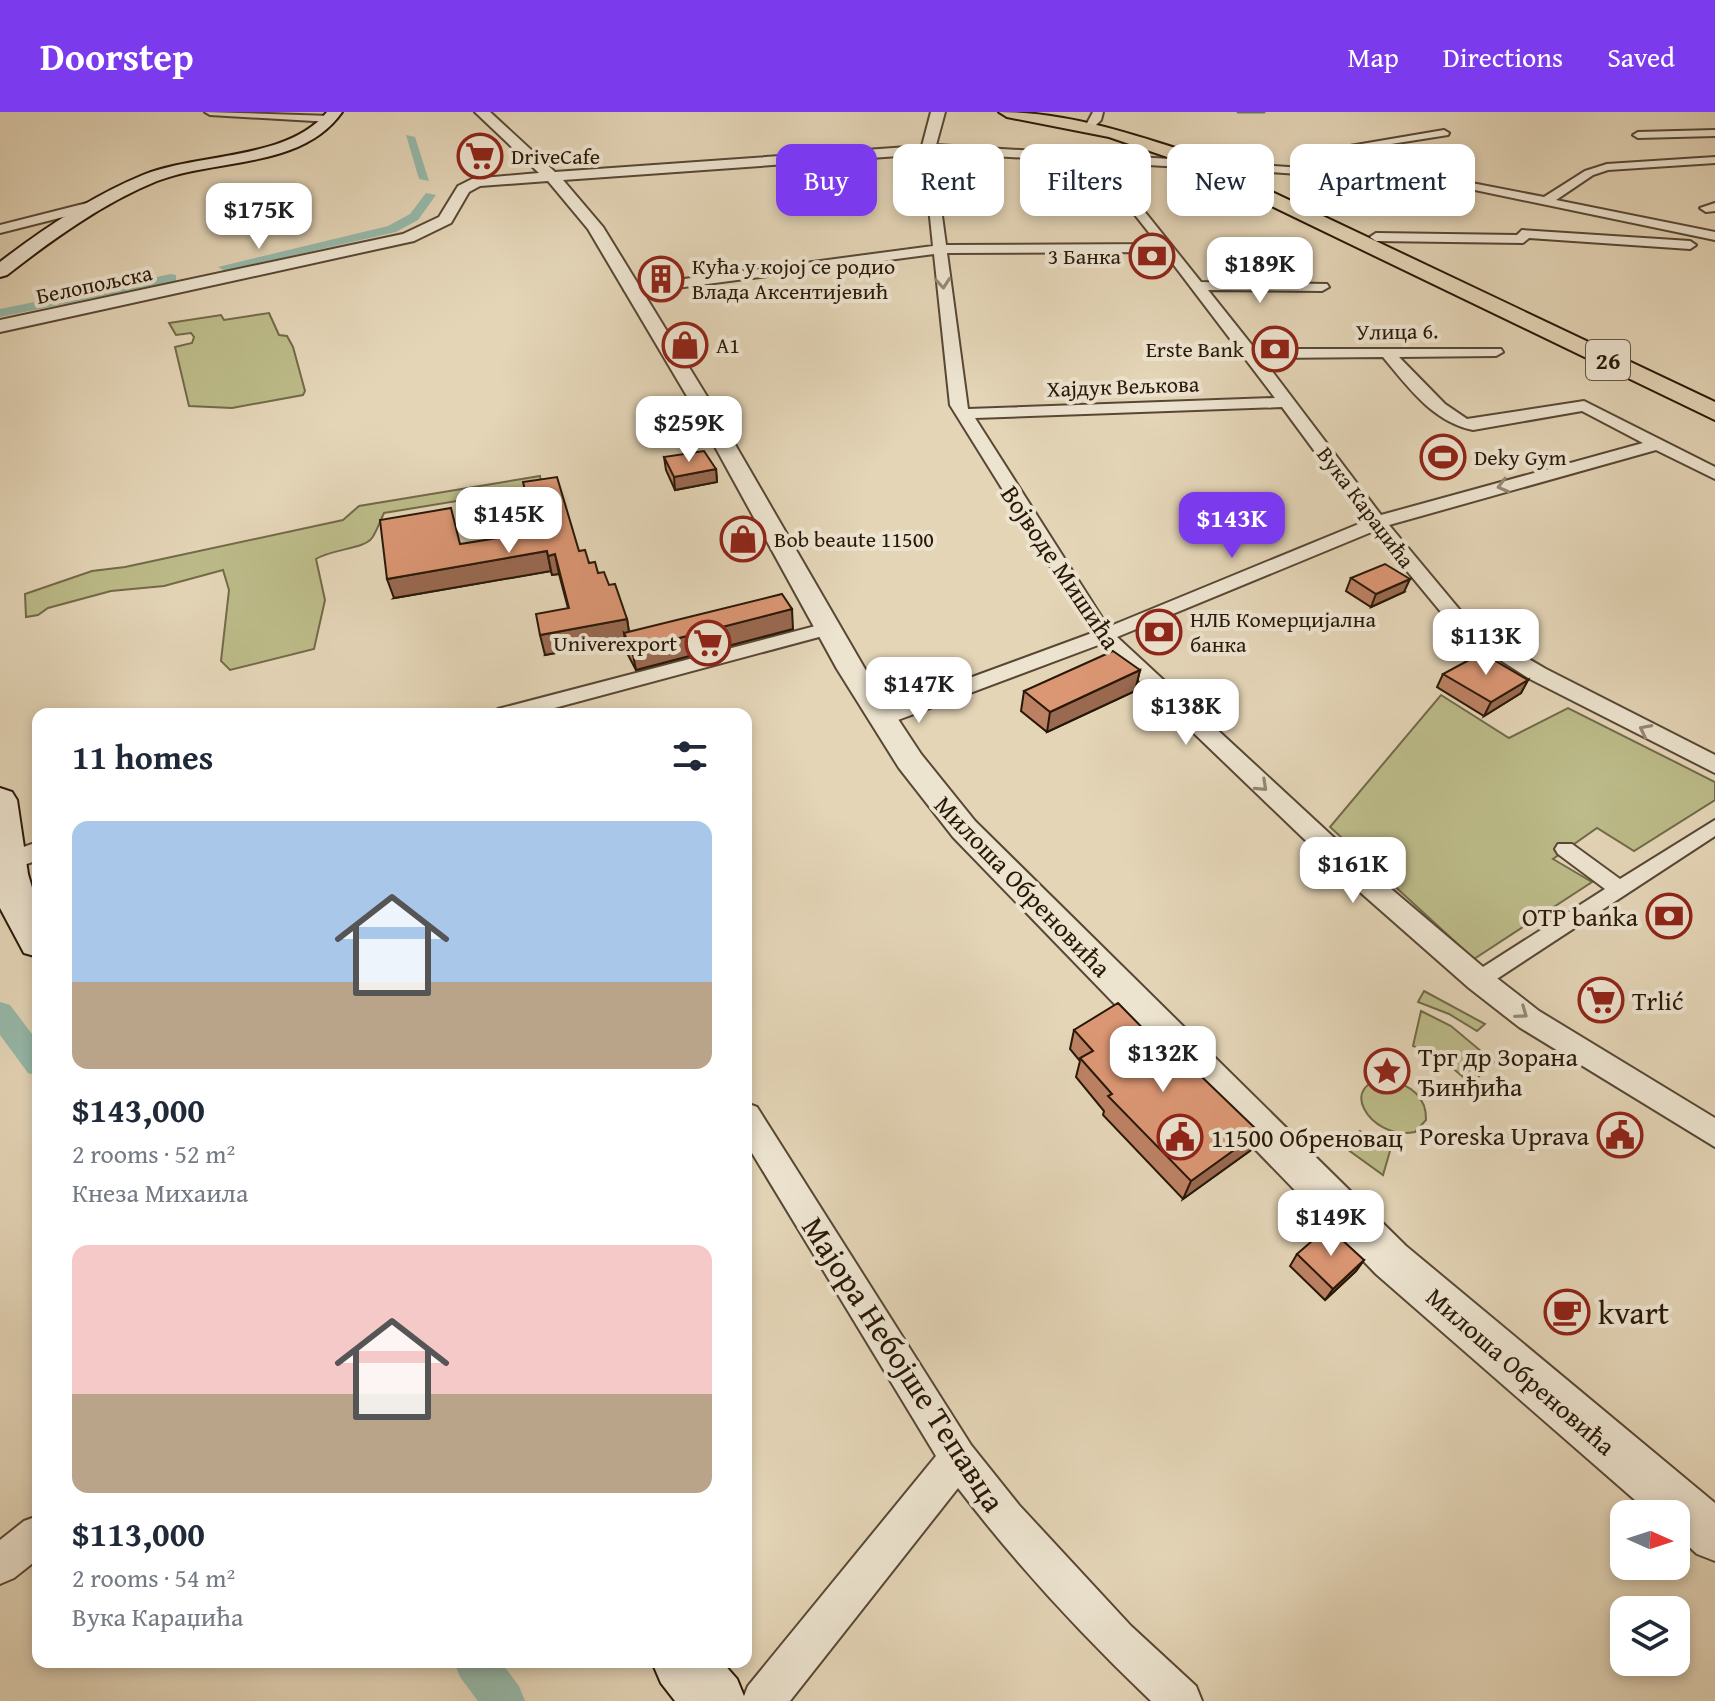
<!DOCTYPE html>
<html lang="en">
<head>
<meta charset="utf-8">
<style>
  body { margin:0; font-family:"Gentium Book Plus",serif; background:#f6f6f7; color:#1f2937; height:100vh; display:flex; flex-direction:column; font-size:30px; white-space:nowrap }
  * { box-sizing:border-box; margin:0 }
  p { font-size:26px; color:#747a83 }
  .icon { flex:none; width:44px; height:44px; fill:none; stroke:currentColor; stroke-width:2; stroke-linecap:round; stroke-linejoin:round }
  .map { position:relative; flex:1; overflow:hidden }
  .drawer { position:absolute; left:32px; top:596px; width:720px; height:960px; display:flex; flex-direction:column; background:#fff; border-radius:16px; box-shadow:0 4px 12px #0003 }
  .drawer>* { flex:none }
  .guide { position:absolute; left:776px; top:32px; width:760px; height:72px; display:flex; gap:16px }
  .needle { width:52px; rotate:93deg }
  .buttons { position:absolute; left:1610px; top:1388px; display:grid; gap:16px }
  .buttons a { display:grid; place-items:center; width:80px; height:80px; border-radius:16px; background:#fff; box-shadow:0 4px 12px #0003; font-size:40px }
  .price { position:absolute; translate:-50% -68px; padding:0 18px; border-radius:16px; background:#fff; color:#222; font-size:26px; line-height:52px; filter:drop-shadow(0 2px 4px #0008) }
  .price::after { content:''; position:absolute; left:50%; top:48px; width:24px; height:18px; margin-left:-12px; background:inherit; clip-path:polygon(0 0,100% 0,50% 100%) }
  .price.active { background:#7c3aed; color:#fff }
  ul { padding:0; list-style:none }
  li { display:grid; align-content:center; gap:16px; height:424px; padding:0 40px }
  li span { display:grid; place-items:center; height:248px; border-radius:16px; color:#555 }
  li>.icon { margin-inline-start:auto }
  span .icon { width:144px; height:144px; fill:#fffc; stroke-width:1 }
  li b { font-size:34px }
  h2 { display:flex; justify-content:space-between; align-items:center; height:96px; padding:0 40px; font-size:34px }
  .tag { padding:0 28px; border-radius:16px; background:#fff; box-shadow:0 4px 12px #0003; font-size:28px; line-height:72px }
  .tag.active { background:#7c3aed; color:#fff }
  header { display:flex; align-items:center; gap:48px; box-sizing:border-box; height:112px; padding:0 40px; background:#7c3aed; color:#fff }
  header strong { font-size:38px }
  nav { display:flex; gap:44px; margin-inline-start:auto; font-size:28px }
  .map>svg:first-child { display:block }
</style>
</head>
<body>
<header>
<strong>Doorstep</strong>
<nav><a>Map</a><a>Directions</a><a>Saved</a></nav>
</header>
<div class="map">
<svg width="1715" height="1589" viewBox="0 0 1715 1589">
  <rect width="100%" height="100%" fill="#e4d5b7"/>
  <filter id="stains"><feTurbulence type="fractalNoise" baseFrequency=".0025" numOctaves="4"/><feColorMatrix values="0 0 0 0 .2 0 0 0 0 .09 0 0 0 0 .02 0 0 0 .5 -.17"/></filter>
  <radialGradient id="worn" r=".72"><stop offset=".6" stop-color="#630" stop-opacity="0"/><stop offset="1" stop-color="#630" stop-opacity=".3"/></radialGradient>
  <!-- green -->
  <g fill="#bcbb89" stroke="#726a48" stroke-width="2">
    <path d="M269,201L279,223L287,224L293,235L305,279L303,283L232,296L189,294L175,235L192,231L194,225L191,221L176,223L169,211L221,203L224,208Z"/>
    <path d="M540,364L542,375L384,401C380,409 377,419 372,426C364,437 332,437 316,447L325,488L314,537L230,558L221,549L229,478L223,458L164,474L111,479L48,496L38,503L26,505L25,482L92,459L125,455L343,408L359,394Z"/>
    <path d="M1441,583L1509,626L1568,596L1715,670V688L1634,739L1597,716L1553,747L1592,770L1474,847L1330,715Z"/>
    <path d="M1424,879L1485,912L1477,919L1449,902L1418,890Z"/>
    <path d="M1421,899L1451,914L1494,950L1471,972L1441,946L1413,934Z"/>
    <path d="M1390,968C1410,973 1427,985 1426,1008L1415,1020C1368,1029 1335,967 1390,968Z"/>
    <path d="M1360,1019L1390,1039L1383,1063L1340,1032Z"/>
  </g>
  <g fill="none" stroke-linecap="round" stroke-linejoin="round">
    <!-- stream -->
    <path stroke="#6a7969" stroke-width="3" d="M1238,0H1264"/>
    <!-- canal -->
    <g fill="#96b9aa" fill-rule="evenodd">
      <path d="M406,23L415,25L429,69L419,67Z"/>
      <path d="M426,81L436,83L418,108L396,120L225,159L218,155L388,114L410,102Z"/>
      <path d="M171,162L176,163V169L0,205V197Z"/>
      <path d="M0,890L10,893L38,930V964L28,961L0,923Z"/>
      <path d="M454,1550H501L519,1574L525,1589H478L460,1565Z"/>
    </g>
    <!-- pedestrian casing -->
    <g stroke="#584734" stroke-width="4">
      <path id="pedestrian" d="M1715,708V724L1486,874L1479,876L1472,874L1468,868L1472,862L1605,777L1558,742L1555,737L1558,732H1572L1620,767Z"/>
    </g>
    <!-- minor casing -->
    <g stroke="#584734" stroke-width="4">
      <g id="minor">
        <path d="M205,0L331,4L336,7L331,10L210,3Z"/>
        <path d="M1093,0H1103L1101,8L1092,17H1084Z"/>
        <path d="M1444,18L1449,21L1448,23L1353,38L1391,62L1451,67L1544,85L1585,59L1607,52L1715,45V51L1608,58L1593,63L1556,88L1715,120V128L1451,73L1199,55L1193,52L1199,49L1377,61L1338,36Z"/>
        <path d="M1715,18V24L1638,26L1633,23L1638,20Z"/>
        <path d="M928,35L933,38L946,133L1158,132L1090,46L1100,44L1201,170L1327,172L1329,175L1322,179L1208,178L1255,237H1501L1503,240L1496,244L1399,245L1445,292L1467,307L1584,289L1715,355V367L1656,338L1389,413L1464,503L1486,522L1546,557L1715,643V661L1530,567L1472,530L1450,511L1374,419L1117,525L1370,759L1489,860L1539,899L1715,1006V1035L1519,915L1469,876L1352,773L1101,532L890,611H874L871,606L874,601L1092,521L950,293L934,142L631,182L624,178L631,174L933,134L923,38ZM1164,140L1275,286L968,297L947,141ZM1383,245C1408,275 1433,310 1473,318L1582,299L1643,331L1381,403L1262,246ZM1282,295L1366,409L1108,515L975,306Z"/>
        <path d="M99,88L103,89V95L0,121V113Z"/>
        <path d="M1715,91V99L1706,100L1700,96Z"/>
        <path d="M1522,118L1690,129L1696,133L1690,137L1529,126L1523,131L1376,129L1370,125L1376,121L1517,123Z"/>
        <path d="M827,511L837,517L834,521L532,602H495L498,597Z"/>
        <path d="M38,730V748L7,759L0,757V743Z"/>
        <path d="M746,991L757,995L971,1333L1019,1393L1131,1514L1196,1574L1202,1589H1151C1082,1523 1016,1452 958,1376L790,1589H742L748,1574L936,1344L746,1031Z"/>
        <path d="M38,1404V1447L14,1466L0,1472V1428L24,1409Z"/>
      </g>
    </g>
    <!-- tertiary casing -->
    <g stroke="#584734" stroke-width="4">
      <path id="tertiary" d="M475,0H490L555,60L922,34L931,0H945L936,33L1204,49L1206,52L1199,56L941,41L563,68L603,115L711,291L865,557L921,642L975,709L1406,1134L1715,1391V1449L1697,1442L1676,1423V1402H1651L1376,1162L953,725L899,656L837,557L691,291L588,117L548,69L480,74L469,80L451,111L414,129L0,220V208L403,122L439,105L458,74L472,67L539,61Z"/>
    </g>
    <!-- secondary casing -->
    <g stroke="#291808" stroke-width="4">
      <g id="secondary">
        <path d="M327,0H342C302,57 217,46 157,69C103,91 53,127 7,163L0,165V150C44,116 92,84 143,63C197,41 289,48 327,0Z"/>
        <path d="M0,676L12,680L17,688L28,762L38,796V845L24,841L0,796Z"/>
        <path d="M652,1550H722L737,1567L746,1589H675L661,1571Z"/>
      </g>
    </g>
    <!-- primary casing -->
    <g stroke="#291808" stroke-width="4">
      <path id="primary" d="M999,0C1064,0 1126,20 1188,40L1715,290V308L1176,48L1109,25L1007,5Z"/>
    </g>
    <!-- pedestrian -->
    <use href="#pedestrian" fill="#ede4d0" fill-rule="evenodd"/>
    <!-- minor -->
    <use href="#minor" fill="#ede4d0" fill-rule="evenodd"/>
    <!-- tertiary -->
    <use href="#tertiary" fill="#ede4d0" fill-rule="evenodd"/>
    <!-- secondary -->
    <use href="#secondary" fill="#ede4d0" fill-rule="evenodd"/>
    <!-- primary -->
    <use href="#primary" fill="#e4d5b7" fill-rule="evenodd"/>
  </g>
  <!-- wall -->
  <g fill="#bc8163" stroke="#291808" stroke-width="2">
    <path d="M664,345L716,357L717,370L675,378L666,358Z"/>
    <path d="M460,432L579,439L609,473L627,507L629,520L793,517L636,558L627,541L625,528L545,543L568,496L559,462L552,463L551,459L394,486Z"/>
    <path d="M1351,466L1404,480L1371,495L1346,479Z"/>
    <path d="M1140,558L1135,579L1047,620L1021,599L1024,579Z"/>
    <path d="M1443,562L1528,568L1521,581L1484,604L1437,575Z"/>
    <path d="M1074,918L1170,944L1259,1020L1251,1038L1183,1087L1103,1003L1104,999L1076,965L1080,949L1070,937Z"/>
    <path d="M1297,1142L1364,1148L1356,1159L1325,1188L1290,1154Z"/>
  </g>
  <!-- shaded-wall -->
  <g fill="#996950" stroke="#291808" stroke-width="2">
    <path d="M716,357L717,370L675,378L674,365Z"/>
    <path d="M547,439L551,459L394,486L387,467Z"/>
    <path d="M555,442L559,462L552,463L548,444Z"/>
    <path d="M1410,467L1404,480L1371,495L1376,482Z"/>
    <path d="M792,497L793,517L636,558L632,538Z"/>
    <path d="M627,507L630,527L624,521L625,528L545,543L540,523Z"/>
    <path d="M1140,558L1135,579L1047,620L1050,600Z"/>
    <path d="M1528,568L1521,581L1484,604L1491,590Z"/>
    <path d="M1259,1020L1251,1038L1183,1087L1191,1069Z"/>
    <path d="M1364,1148L1356,1159L1325,1188L1333,1177Z"/>
  </g>
  <!-- building -->
  <g fill="#db9673" stroke="#291808" stroke-width="2">
    <path d="M704,339L716,357L674,365L664,345Z"/>
    <path d="M557,365L579,439L585,438L589,451L595,450L598,461L604,460L609,473L615,472L627,507L540,523L536,502L569,496L555,442L548,444L547,439L387,467L380,408L451,396L460,432L535,420L523,370Z"/>
    <path d="M1385,452L1410,467L1376,482L1351,466Z"/>
    <path d="M782,482L792,497L632,538L624,521Z"/>
    <path d="M1113,539L1140,558L1050,600L1024,579Z"/>
    <path d="M1482,541L1528,568L1491,590L1443,562Z"/>
    <path d="M1118,891L1170,944L1176,940L1259,1020L1191,1069L1108,984L1112,982L1080,946L1093,939L1074,918Z"/>
    <path d="M1328,1115L1364,1148L1333,1177L1297,1142Z"/>
  </g>
  <!-- one-way arrows -->
  <defs><path id="oneway-chevron" d="M-2-3.5L2.5 0L-2 3.5" fill="none" stroke-width="1.6" stroke-linecap="round" stroke-linejoin="round" transform="scale(2)"/></defs>
  <g stroke="#958876">
    <use href="#oneway-chevron" transform="translate(943 171) rotate(85)"/>
    <use href="#oneway-chevron" transform="translate(1503 374) rotate(165)"/>
    <use href="#oneway-chevron" transform="translate(1645 618) rotate(-153)"/>
    <use href="#oneway-chevron" transform="translate(1262 674) rotate(43)"/>
    <use href="#oneway-chevron" transform="translate(1522 901) rotate(36)"/>
  </g>
  <!-- icons -->
  <defs>
    <g id="supermarket-ring" transform="scale(2.3)"><circle r="9.5" fill="#ede4d0" stroke="#8f2418" stroke-width="1.5"/><path d="M-6-5.5h2.5l.6 2H6L4.5 2H-2.5L-4.4-4H-6ZM-1.5 3.2a1.3 1.3 0 1 0 .1 0ZM3 3.2a1.3 1.3 0 1 0 .1 0Z" fill="#8f2418"/></g>
    <g id="bank-ring" transform="scale(2.3)"><circle r="9.5" fill="#ede4d0" stroke="#8f2418" stroke-width="1.5"/><path d="M-6-4H6V4H-6ZM0-2.3a2.3 2.3 0 1 0 0 4.6a2.3 2.3 0 1 0 0-4.6Z" fill="#8f2418"/></g>
    <g id="building-ring" transform="scale(2.3)"><circle r="9.5" fill="#ede4d0" stroke="#8f2418" stroke-width="1.5"/><path d="M-4-6H4V6H1V3H-1V6H-4ZM-2.5-4.3h1.7v1.8h-1.7ZM.8-4.3h1.7v1.8H.8ZM-2.5-1h1.7V.8h-1.7ZM.8-1h1.7V.8H.8Z" fill="#8f2418"/></g>
    <g id="shop-ring" transform="scale(2.3)"><circle r="9.5" fill="#ede4d0" stroke="#8f2418" stroke-width="1.5"/><path d="M-5-2.5h2.3a2.7 3.5 0 0 1 5.4 0H5L5.5 6h-11ZM-1.5-2.5h3a1.5 2.3 0 0 0-3 0Z" fill="#8f2418"/></g>
    <g id="stadium-ring" transform="scale(2.3)"><circle r="9.5" fill="#ede4d0" stroke="#8f2418" stroke-width="1.5"/><path d="M0-5a6.5 5 0 1 0 0 10a6.5 5 0 1 0 0-10ZM-3.5-1.8h7v3.6h-7Z" fill="#8f2418"/></g>
    <g id="sight-ring" transform="scale(2.3)"><circle r="9.5" fill="#ede4d0" stroke="#8f2418" stroke-width="1.5"/><path d="M0-6L1.8-2.2L6-1.7L2.9 1.2L3.7 5.4L0 3.3L-3.7 5.4L-2.9 1.2L-6-1.7L-1.8-2.2Z" fill="#8f2418"/></g>
    <g id="civic-ring" transform="scale(2.3)"><circle r="9.5" fill="#ede4d0" stroke="#8f2418" stroke-width="1.5"/><path d="M-.6-6.5H3V-4.5H.6V-3L4-1V1h2V6H-6V1h2V-1L-.6-3ZM-1.2 2.5V6h2.4V2.5Z" fill="#8f2418"/></g>
    <g id="cafe-ring" transform="scale(2.3)"><circle r="9.5" fill="#ede4d0" stroke="#8f2418" stroke-width="1.5"/><path d="M-5.5-4.5H6V0H3Q3 3.5 0 3.5H-2.5Q-5.5 3.5-5.5 0ZM3-3.2v2h1.7v-2ZM-6 4.5H4V6H-6Z" fill="#8f2418"/></g>
  </defs>
  <g fill-rule="evenodd">
    <use href="#supermarket-ring" x="480" y="44"/>
    <use href="#bank-ring" x="1152" y="144"/>
    <use href="#building-ring" x="661" y="167"/>
    <use href="#shop-ring" x="685" y="233"/>
    <use href="#bank-ring" x="1275" y="237"/>
    <use href="#stadium-ring" x="1443" y="345"/>
    <use href="#shop-ring" x="743" y="427"/>
    <use href="#bank-ring" x="1159" y="520"/>
    <use href="#supermarket-ring" x="708" y="531"/>
    <use href="#bank-ring" x="1669" y="804"/>
    <use href="#supermarket-ring" x="1601" y="888"/>
    <use href="#sight-ring" x="1387" y="959"/>
    <use href="#civic-ring" x="1620" y="1023"/>
    <use href="#civic-ring" x="1180" y="1025"/>
    <use href="#cafe-ring" x="1567" y="1200"/>
  </g>
  <g text-anchor="middle" dominant-baseline="central" stroke-width="8" stroke-linejoin="round" paint-order="stroke">
    <!-- far-poi labels -->
    <g font-size="22" fill="#291808" stroke="#ede4d0" text-anchor="start">
      <text x="511" y="44">DriveCafe</text>
      <text x="1121" y="144" text-anchor="end">3 Банка</text>
      <text x="692" y="154">Кућа у којој се родио<tspan x="692" dy="25">Влада Аксентијевић</tspan></text>
      <text x="716" y="233">A1</text>
      <text x="1244" y="237" text-anchor="end">Erste Bank</text>
      <text x="1474" y="345">Deky Gym</text>
      <text x="774" y="427">Bob beaute 11500</text>
      <text x="1190" y="507">НЛБ Комерцијална<tspan x="1190" dy="25">банка</tspan></text>
      <text x="677" y="531" text-anchor="end">Univerexport</text>
    </g>
    <!-- far-street labels -->
    <g font-size="22" fill="#291808" stroke="#ede4d0">
      <text transform="translate(94 172) rotate(-12)">Белопољска</text>
      <text transform="translate(1397 219) rotate(-1)">Улица 6.</text>
      <text transform="translate(1123 274) rotate(-2)">Хајдук Вељкова</text>
      <text transform="translate(1366 395) rotate(53)">Вука Караџића</text>
    </g>
    <!-- shield labels -->
    <rect fill="#ede4d0" stroke="#645544" stroke-width="2" x="1586" y="228" width="44" height="40" rx="6"/>
    <g font-size="24" font-weight="bold" fill="#291808">
      <text x="1608" y="248">26</text>
    </g>
    <!-- street labels -->
    <g font-size="26" fill="#291808" stroke="#ede4d0">
      <text transform="translate(1061 455) rotate(56)">Војводе Мишића</text>
      <text transform="translate(1023 774) rotate(46)">Милоша Обреновића</text>
      <text transform="translate(1521 1259) rotate(41)">Милоша Обреновића</text>
    </g>
    <!-- poi labels -->
    <g font-size="26" fill="#291808" stroke="#ede4d0" text-anchor="start">
      <text x="1638" y="804" text-anchor="end">OTP banka</text>
      <text x="1632" y="888">Trlić</text>
      <text x="1418" y="944">Трг др Зорана<tspan x="1418" dy="30">Ђинђића</tspan></text>
      <text x="1589" y="1023" text-anchor="end">Poreska Uprava</text>
      <text x="1211" y="1025">11500 Обреновац</text>
    </g>
    <!-- near-poi labels -->
    <g font-size="32" fill="#291808" stroke="#ede4d0" text-anchor="start">
      <text x="1598" y="1200">kvart</text>
    </g>
    <!-- near-street labels -->
    <g font-size="32" fill="#291808" stroke="#ede4d0">
      <text transform="translate(904 1252) rotate(57)">Мајора Небојше Тепавца</text>
    </g>
  </g>
  <rect width="100%" height="100%" filter="url(#stains)"/>
  <rect width="100%" height="100%" fill="url(#worn)"/>
</svg>
<div class="buttons">
<a><svg class="needle" viewBox="-14 -14 28 28"><path d="M0-13l5 13h-10z" fill="#e53935"/><path d="M0 13l5-13h-10z" fill="#747a83"/></svg></a>
<a><svg class="icon" aria-label="layers" viewBox="0 0 24 24"><path d="M12 4l9 5-9 5-9-5zM3 14l9 5 9-5"/></svg></a>
</div>
<b class="price" style="left:259px;top:139px">$175K</b>
<b class="price" style="left:1260px;top:193px">$189K</b>
<b class="price" style="left:689px;top:352px">$259K</b>
<b class="price" style="left:509px;top:443px">$145K</b>
<b class="price active" style="left:1232px;top:448px">$143K</b>
<b class="price" style="left:1486px;top:565px">$113K</b>
<b class="price" style="left:919px;top:613px">$147K</b>
<b class="price" style="left:1186px;top:635px">$138K</b>
<b class="price" style="left:1353px;top:793px">$161K</b>
<b class="price" style="left:1163px;top:982px">$132K</b>
<b class="price" style="left:1331px;top:1146px">$149K</b>
<div class="guide">
<a class="tag active">Buy</a>
<a class="tag">Rent</a>
<a class="tag">Filters</a>
<a class="tag">New</a>
<a class="tag">Apartment</a>
</div>
<section class="drawer">
<h2>11 homes<svg class="icon" aria-label="filters" viewBox="0 0 24 24"><path d="M4 7h16M4 17h16"/><circle cx="9" cy="7" r="2"/><circle cx="15" cy="17" r="2"/></svg></h2>
<ul>
<li><span style="background:linear-gradient(#a9c7e8 65%,#b9a48a 0)"><svg class="icon" aria-label="home" viewBox="0 0 24 24"><path d="M3 11l9-7 9 7M6 9v11h12V9"/></svg></span><div><b>$143,000</b><p>2 rooms · 52 m²</p><p>Кнеза Михаила</p></div></li>
<li><span style="background:linear-gradient(#f6c9c9 60%,#b9a48a 0)"><svg class="icon" aria-label="home" viewBox="0 0 24 24"><path d="M3 11l9-7 9 7M6 9v11h12V9"/></svg></span><div><b>$113,000</b><p>2 rooms · 54 m²</p><p>Вука Караџића</p></div></li>
</ul>
</section>
</div>
</body>
</html>
